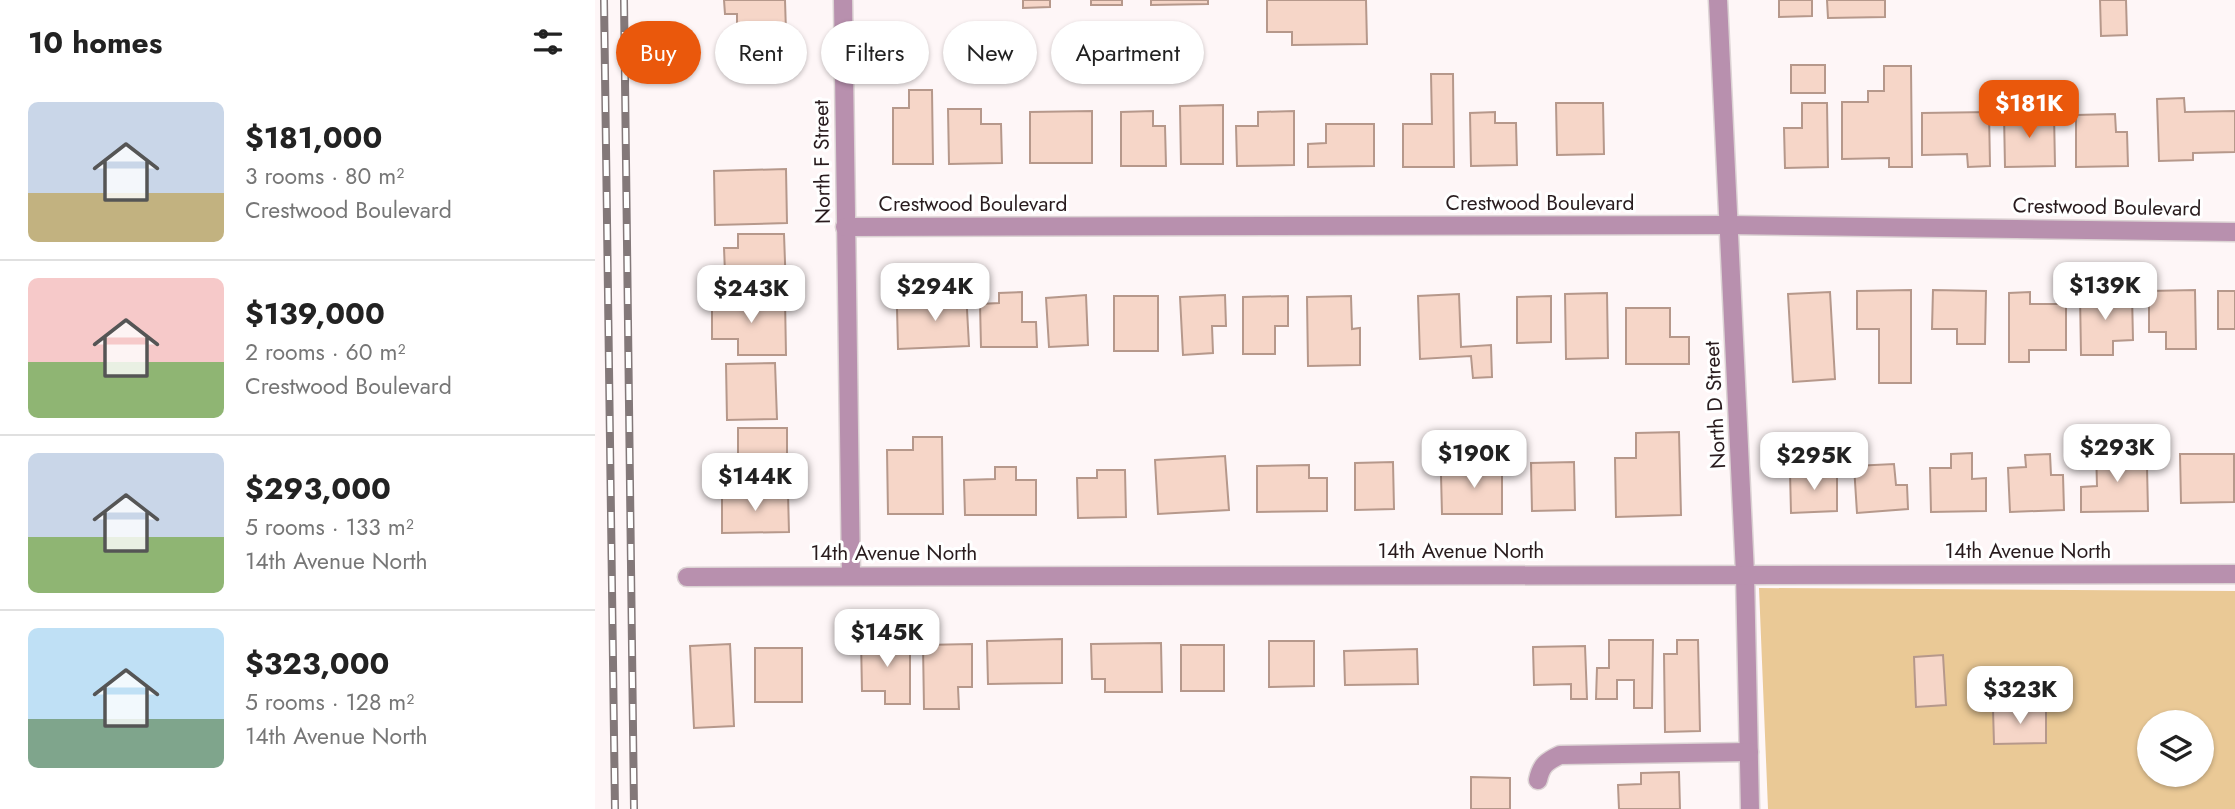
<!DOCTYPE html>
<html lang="en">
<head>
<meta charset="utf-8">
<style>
  body { margin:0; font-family:Jost,sans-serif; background:#f6f6f6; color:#222; height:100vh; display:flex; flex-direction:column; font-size:26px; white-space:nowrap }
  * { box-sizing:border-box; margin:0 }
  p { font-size:23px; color:#767676 }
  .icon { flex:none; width:38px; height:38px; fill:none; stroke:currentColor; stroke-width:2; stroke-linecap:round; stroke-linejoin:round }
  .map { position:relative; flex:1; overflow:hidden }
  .details { display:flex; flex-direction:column; background:#fff; width:595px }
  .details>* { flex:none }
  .banner { position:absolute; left:21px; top:21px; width:665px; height:63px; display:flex; gap:14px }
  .controls { position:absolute; left:1542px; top:710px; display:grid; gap:14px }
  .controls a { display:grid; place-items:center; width:77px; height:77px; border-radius:50%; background:#fff; box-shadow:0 2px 5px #0004; font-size:35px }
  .price { position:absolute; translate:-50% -60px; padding:0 16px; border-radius:14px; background:#fff; color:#222; font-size:23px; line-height:46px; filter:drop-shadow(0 2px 4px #0008) }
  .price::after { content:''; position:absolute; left:50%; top:42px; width:21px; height:16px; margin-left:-10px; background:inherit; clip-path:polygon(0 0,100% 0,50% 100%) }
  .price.selected { background:#ea580c; color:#fff }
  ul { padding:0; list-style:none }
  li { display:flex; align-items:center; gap:21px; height:175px; padding:0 28px }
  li+li { border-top:2px solid #e0e0e0 }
  li span { display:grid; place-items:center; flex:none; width:196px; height:140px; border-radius:10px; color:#555 }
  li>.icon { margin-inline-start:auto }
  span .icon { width:84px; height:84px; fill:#fffc; stroke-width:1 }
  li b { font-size:30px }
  h2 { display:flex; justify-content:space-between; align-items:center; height:84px; padding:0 28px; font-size:30px }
  .tag { padding:0 24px; border-radius:32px; background:#fff; box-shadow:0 2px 5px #0004; font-size:24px; line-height:63px }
  .tag.selected { background:#ea580c; color:#fff }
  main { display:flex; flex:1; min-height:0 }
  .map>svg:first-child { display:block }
</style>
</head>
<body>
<main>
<section class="details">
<h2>10 homes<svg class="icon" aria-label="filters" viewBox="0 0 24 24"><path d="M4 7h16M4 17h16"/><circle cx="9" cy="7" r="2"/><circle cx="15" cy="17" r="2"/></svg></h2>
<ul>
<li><span style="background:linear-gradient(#c9d6e8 65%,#c2b280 0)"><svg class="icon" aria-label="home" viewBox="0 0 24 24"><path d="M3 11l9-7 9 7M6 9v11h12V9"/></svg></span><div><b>$181,000</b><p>3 rooms · 80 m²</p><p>Crestwood Boulevard</p></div></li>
<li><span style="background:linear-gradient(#f6c9c9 60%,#8fb573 0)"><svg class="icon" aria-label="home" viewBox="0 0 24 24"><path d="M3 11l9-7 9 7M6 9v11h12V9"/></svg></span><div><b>$139,000</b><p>2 rooms · 60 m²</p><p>Crestwood Boulevard</p></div></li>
<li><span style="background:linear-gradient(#c9d6e8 60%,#8fb573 0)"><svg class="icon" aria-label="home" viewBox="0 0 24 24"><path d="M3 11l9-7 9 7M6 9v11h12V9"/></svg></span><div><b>$293,000</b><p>5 rooms · 133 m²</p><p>14th Avenue North</p></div></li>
<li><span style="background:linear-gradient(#bfe0f5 65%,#7fa58c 0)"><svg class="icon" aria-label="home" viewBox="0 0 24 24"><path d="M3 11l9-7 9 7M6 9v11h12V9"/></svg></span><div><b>$323,000</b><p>5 rooms · 128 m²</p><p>14th Avenue North</p></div></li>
</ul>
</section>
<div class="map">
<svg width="1640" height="809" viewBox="0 0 1640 809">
  <rect width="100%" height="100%" fill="#fef6f7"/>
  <!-- green -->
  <path fill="#eac996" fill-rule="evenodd" d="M1164,588L1640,591V809H1173ZM1554,723H1606V775H1554Z"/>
  <!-- building -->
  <g fill="#f6d6c8" stroke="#b6988b" stroke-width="2">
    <path d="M129,0H190L191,32L142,33V14H130Z"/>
    <path d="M428,0H455V7L428,8Z"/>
    <rect x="496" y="0" width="31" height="5"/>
    <path d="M556,0H613V4L556,5Z"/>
    <path d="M672,0H771L772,44L697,45V32H672Z"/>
    <path d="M1184,0H1217V16L1184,17Z"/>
    <path d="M1232,0H1290V17L1233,18Z"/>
    <path d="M1505,0H1531L1532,35L1506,36Z"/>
    <rect x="1196" y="65" width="34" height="28"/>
    <path d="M1289,66H1316L1317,167H1294V158L1247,159V102H1273V91H1289Z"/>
    <path d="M836,74H858L859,167H808V124H837Z"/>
    <path d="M314,90H337L338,164H298V108H314Z"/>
    <path d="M1589,98L1590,112L1640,111V152L1598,153V160L1564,161L1562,99Z"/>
    <path d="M961,103H1008L1009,154L962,155Z"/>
    <path d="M1207,103H1232L1233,167L1190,168L1189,128H1207Z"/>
    <path d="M628,105V164H586L585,106Z"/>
    <path d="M353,109H386V124H406L407,163L354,164Z"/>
    <path d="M497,111V163H435V112Z"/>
    <path d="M558,111V126H570L571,166H526V112Z"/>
    <path d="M699,111V165L642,166L641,126H663V112Z"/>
    <path d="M900,112V123H921L922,165L876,166L875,113Z"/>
    <path d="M1394,112L1395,166L1373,167L1372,154L1327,155V113Z"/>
    <path d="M1459,113L1460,166L1410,167L1409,114Z"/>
    <path d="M1520,114L1521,132H1532L1533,166L1481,167V115Z"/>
    <path d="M731,124H779V166L713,167V144L731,143Z"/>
    <path d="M191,169L192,223L120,225L119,171Z"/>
    <path d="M143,234H189L191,290H145V273H130L129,248H143Z"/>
    <path d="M1316,290V383H1284V329H1262V291Z"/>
    <path d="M1338,290L1391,291L1390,344H1362V329H1337Z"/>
    <path d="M1600,290L1601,349H1571V332H1554V291Z"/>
    <path d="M371,291L374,346L303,349L302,308L338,306V292Z"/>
    <rect x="1623" y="291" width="17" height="38"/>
    <path d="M427,292V322H441L442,347H386L385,304L404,303V293Z"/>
    <path d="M1235,292L1240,379L1198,382L1193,294Z"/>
    <path d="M1435,292V304H1471V350H1434V362H1414V293Z"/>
    <path d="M1012,293L1013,358L971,359L970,294Z"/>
    <path d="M864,294L866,347L896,345L897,377L878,378L876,356L825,359L823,296Z"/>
    <path d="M1537,294L1538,340L1518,341V355H1486L1485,295Z"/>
    <path d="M491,295L493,345L454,347L451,298Z"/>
    <path d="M630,295L631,326H617L618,353L588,355L585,297Z"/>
    <rect x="519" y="296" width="44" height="55"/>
    <path d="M693,296V326H680V354H648V297Z"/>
    <path d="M756,296L757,329L765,328V365L713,366L712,297Z"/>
    <path d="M956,296V342L922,343V297Z"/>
    <path d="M117,299H190L191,355H143V339H117Z"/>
    <path d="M1031,308H1075V337H1094V364H1031Z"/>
    <path d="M180,363L182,419L132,420L131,364Z"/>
    <path d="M143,428H192V485L143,486Z"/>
    <path d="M1084,432L1086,515L1021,517L1020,458H1041V433Z"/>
    <path d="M318,437H347L348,514H293L292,450H318Z"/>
    <path d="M1501,448H1539L1540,467H1552L1553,511L1486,512V487L1502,486Z"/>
    <path d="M1377,453V479L1391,478V511L1336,512L1335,468H1356V454Z"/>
    <path d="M1455,454L1456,475H1468L1469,510L1415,512L1413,468L1431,467L1430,455Z"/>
    <path d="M1585,454H1639V502L1586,503Z"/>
    <path d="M630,456L634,510L563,514L560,460Z"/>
    <path d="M873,461H907V514H847L846,475H873Z"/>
    <path d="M798,462L799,509L760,510V463Z"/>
    <path d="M979,462L980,510L937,511L936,463Z"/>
    <path d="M1299,464L1301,485H1312L1313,509L1262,513L1259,466Z"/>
    <path d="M714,465V478H732V511L662,512V466Z"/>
    <path d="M400,467H421V480H441V515H370L369,480L400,479Z"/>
    <path d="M502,470H530L531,517L483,518L482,478H502Z"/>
    <path d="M1242,471V511L1196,513L1195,472Z"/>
    <path d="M193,493L194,532L127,533V494Z"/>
    <path d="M467,639V683L393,684L392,641Z"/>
    <path d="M266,640H315V704H290V691H267Z"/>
    <path d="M1014,640H1058L1057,708H1039V680H1022V699H1001L1002,668H1014Z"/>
    <path d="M1082,640H1103L1105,731L1070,732L1069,654H1082Z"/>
    <path d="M674,641H719V686L674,687Z"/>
    <path d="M566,643L567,692H510V679H497L496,644Z"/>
    <path d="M135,644L139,726L99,728L95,646Z"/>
    <path d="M377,644V687H363L364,709H329L328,645Z"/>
    <rect x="586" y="645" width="43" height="46"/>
    <path d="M990,646L992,699H976V684L939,685L938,647Z"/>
    <rect x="160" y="648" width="47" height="54"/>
    <path d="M822,649L823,684L750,685L749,651Z"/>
    <path d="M1348,655L1351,705L1321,707L1319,657Z"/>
    <path d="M1451,707V743L1399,744L1398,709Z"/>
    <path d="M1084,772L1085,809H1024L1023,785L1046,784V773Z"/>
    <path d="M876,777L915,778V809H876Z"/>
  </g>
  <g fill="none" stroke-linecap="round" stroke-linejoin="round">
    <!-- minor casing -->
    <g stroke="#dcd3d4" stroke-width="21">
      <g id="minor">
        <path d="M248,0L256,575"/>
        <path d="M1123,0L1150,574L1155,809"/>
        <path d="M250,227L1134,225L1640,232"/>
        <path d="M92,577L1640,574"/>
        <path d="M943,780C946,765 952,761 965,755L1154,752"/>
      </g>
    </g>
    <!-- minor -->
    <use href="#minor" stroke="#b890ae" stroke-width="18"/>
    <!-- rail casing -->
    <g stroke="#837879" stroke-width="8">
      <g id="rail">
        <path d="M9,0L20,809"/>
        <path d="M29,0L39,809"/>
      </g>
    </g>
    <!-- rail -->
    <use href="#rail" stroke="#fff" stroke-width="5" stroke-dasharray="16" stroke-linecap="butt"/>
  </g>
  <g text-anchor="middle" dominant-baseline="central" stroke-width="6" stroke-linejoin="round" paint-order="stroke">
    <!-- street labels -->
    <g font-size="21" fill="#291c1e" stroke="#fff">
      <text transform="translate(227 162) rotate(-91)">North F Street</text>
      <text x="945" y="203">Crestwood Boulevard</text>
      <text x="378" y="204">Crestwood Boulevard</text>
      <text transform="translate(1512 207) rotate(1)">Crestwood Boulevard</text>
      <text transform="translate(1120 405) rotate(-93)">North D Street</text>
      <text x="866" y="551">14th Avenue North</text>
      <text x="1433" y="551">14th Avenue North</text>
      <text x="299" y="553">14th Avenue North</text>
    </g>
  </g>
</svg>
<div class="controls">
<a><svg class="icon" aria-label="layers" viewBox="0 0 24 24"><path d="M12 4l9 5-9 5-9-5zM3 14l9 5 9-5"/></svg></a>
</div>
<b class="price selected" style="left:1434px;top:140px">$181K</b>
<b class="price" style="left:1510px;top:322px">$139K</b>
<b class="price" style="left:340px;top:323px">$294K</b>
<b class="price" style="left:156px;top:325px">$243K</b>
<b class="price" style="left:1522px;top:484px">$293K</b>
<b class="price" style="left:879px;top:490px">$190K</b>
<b class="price" style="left:1219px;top:492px">$295K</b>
<b class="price" style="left:160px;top:513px">$144K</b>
<b class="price" style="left:292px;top:669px">$145K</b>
<b class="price" style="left:1425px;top:726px">$323K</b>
<div class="banner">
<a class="tag selected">Buy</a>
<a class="tag">Rent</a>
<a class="tag">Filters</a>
<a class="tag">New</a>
<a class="tag">Apartment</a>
</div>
</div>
</main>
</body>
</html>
